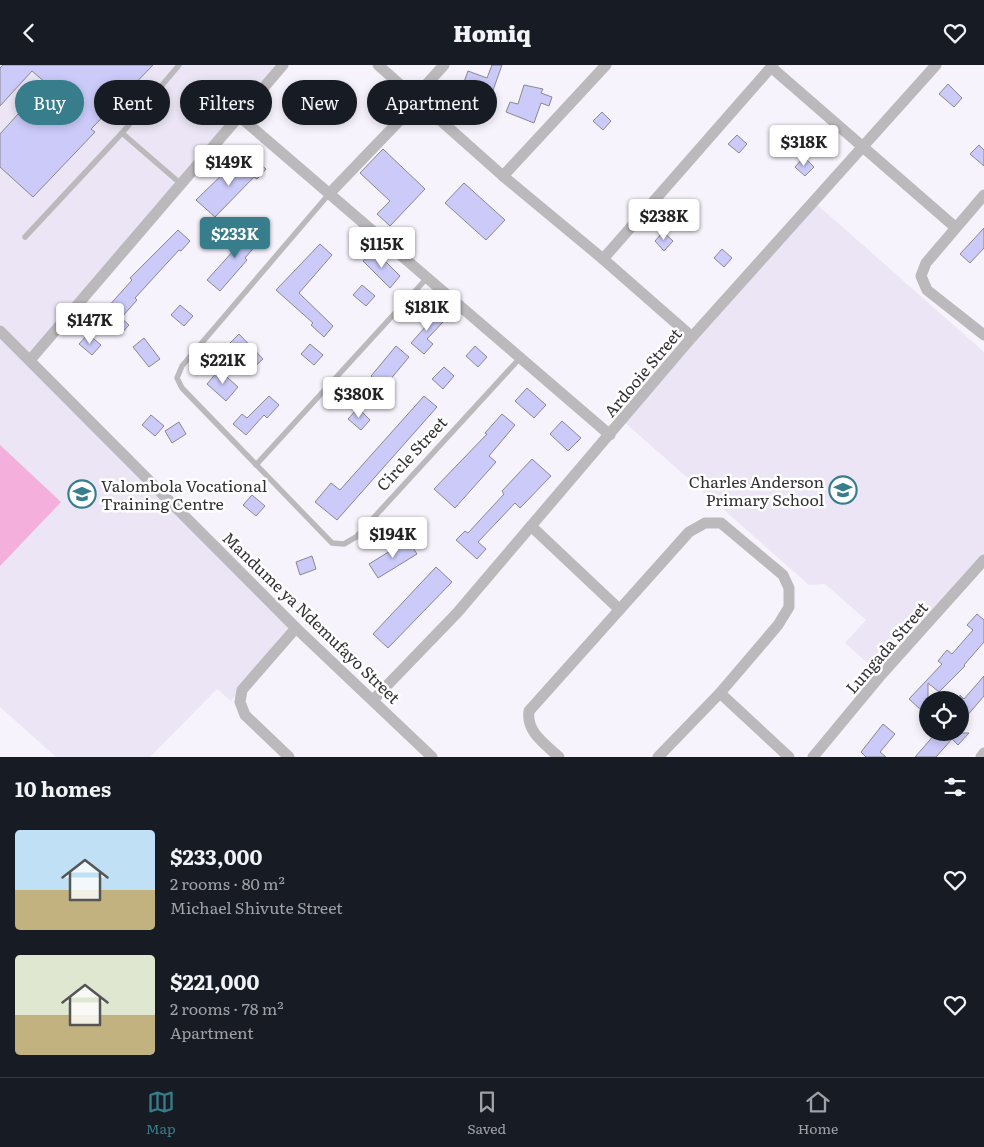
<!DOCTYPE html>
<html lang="en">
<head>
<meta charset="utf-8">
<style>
  body { margin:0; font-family:Literata,serif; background:#20242c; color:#f1f3f6; height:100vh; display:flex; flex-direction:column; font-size:19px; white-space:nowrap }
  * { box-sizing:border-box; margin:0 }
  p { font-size:16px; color:#9ea1a6 }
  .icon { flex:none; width:28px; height:28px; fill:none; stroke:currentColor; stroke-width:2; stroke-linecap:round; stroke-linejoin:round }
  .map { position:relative; height:692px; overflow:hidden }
  .details { display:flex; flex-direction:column; background:#171b24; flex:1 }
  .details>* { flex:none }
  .banner { position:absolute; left:15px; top:15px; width:500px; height:45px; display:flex; gap:10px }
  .buttons { position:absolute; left:919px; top:626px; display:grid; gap:10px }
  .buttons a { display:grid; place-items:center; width:50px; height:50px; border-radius:50%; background:#171b24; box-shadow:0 2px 8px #0003; font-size:25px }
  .price { position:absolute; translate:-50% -42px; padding:0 11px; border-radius:5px; background:#fff; color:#222; font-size:16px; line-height:32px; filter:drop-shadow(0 1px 2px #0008) }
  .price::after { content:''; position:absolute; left:50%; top:30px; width:15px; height:11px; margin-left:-8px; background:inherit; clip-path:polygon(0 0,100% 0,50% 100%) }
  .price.selected { background:#387d8b; color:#fff }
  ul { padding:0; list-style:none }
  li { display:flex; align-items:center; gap:15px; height:125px; padding:0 15px }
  li span { display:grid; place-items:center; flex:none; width:140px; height:100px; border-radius:5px; color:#555 }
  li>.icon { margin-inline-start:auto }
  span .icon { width:60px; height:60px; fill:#fffc; stroke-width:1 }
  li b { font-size:21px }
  h2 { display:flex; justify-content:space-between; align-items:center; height:60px; padding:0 15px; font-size:21px }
  .chip { padding:0 18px; border-radius:22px; background:#171b24; box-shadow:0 2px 8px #0003; font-size:18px; line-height:45px }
  .chip.selected { background:#387d8b; color:#fff }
  header { display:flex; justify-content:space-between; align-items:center; height:65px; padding:0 15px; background:#171b24; font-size:22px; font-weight:800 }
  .tab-bar { display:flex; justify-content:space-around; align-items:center; height:70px; border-top:1px solid #363941; background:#171b24; font-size:14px; color:#9ea1a6 }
  .tab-bar a { display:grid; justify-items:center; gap:2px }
  .tab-bar .selected { color:#387d8b }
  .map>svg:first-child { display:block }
</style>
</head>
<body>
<header><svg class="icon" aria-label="back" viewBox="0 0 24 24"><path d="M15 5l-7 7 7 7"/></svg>Homiq<svg class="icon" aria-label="heart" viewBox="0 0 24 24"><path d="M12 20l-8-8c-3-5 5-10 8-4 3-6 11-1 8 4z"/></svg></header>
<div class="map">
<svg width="984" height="692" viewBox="0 0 984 692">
  <rect width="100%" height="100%" fill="#f7f3fc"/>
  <!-- built -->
  <g fill="#ebe5f5">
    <path d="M0,0H283L31,294L296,563L231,636L217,624L150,692H56L0,642Z"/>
    <path d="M813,136L984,287V495L881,610L845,578L866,555L825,519L809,520L622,355Z"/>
  </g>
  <!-- green -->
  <path fill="#f4afdc" d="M0,380L61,437L0,501Z"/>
  <!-- building -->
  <g fill="#cbcaf9" stroke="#888891">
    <path d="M3,0H153L91,64L95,67L33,132L0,102V69L46,18L32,6L0,41V3Z"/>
    <path d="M492,0H502L492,28L481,26L475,45L447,34L451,23L461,25L468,6L487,13Z"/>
    <path d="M948,19L962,33L954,42L939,29Z"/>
    <path d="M524,20L543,24L541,28L552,32L549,41L541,38L534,58L506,47L510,37L518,39Z"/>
    <path d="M602,47L611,56L603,65L593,56Z"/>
    <path d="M737,70L747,79L739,88L728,79Z"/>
    <path d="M979,80L984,85V101L970,89Z"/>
    <path d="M383,84L425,124L390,161L377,149L390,136L360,108Z"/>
    <path d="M804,92L814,102L805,111L795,102Z"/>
    <path d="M253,93L266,104L257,114L254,112L215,152L196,135L228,104L236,111Z"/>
    <path d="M464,118L505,155L486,175L445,138Z"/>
    <path d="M250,161L263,172L245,193L247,195L220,226L207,215L244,174L241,171Z"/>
    <path d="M984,163V183L970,198L960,189Z"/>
    <path d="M178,165L190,176L181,186L179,185L135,233L137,235L121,253L129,260L120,270L99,252L132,215L130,213Z"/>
    <path d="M663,167L673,176L664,186L655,176Z"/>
    <path d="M320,179L332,190L299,228L333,261L324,272L311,260L313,258L276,225Z"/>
    <path d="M722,184L732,193L724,202L714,193Z"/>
    <path d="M374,185L400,211L390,223L363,196Z"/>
    <path d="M362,220L375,231L366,241L353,230Z"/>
    <path d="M180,240L193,251L184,261L171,250Z"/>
    <path d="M431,245L444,256L427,274L433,279L424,289L411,278L427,260L422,255Z"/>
    <path d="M88,269L101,280L92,290L79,279Z"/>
    <path d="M239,269L263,294L253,303L229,279Z"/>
    <path d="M144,273L160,294L149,302L133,282Z"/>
    <path d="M310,279L323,290L314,300L301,289Z"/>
    <path d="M396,281L409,292L384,322L371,311Z"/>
    <path d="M475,281L487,292L478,302L466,291Z"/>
    <path d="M444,302L454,311L443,324L432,314Z"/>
    <path d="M219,305L238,322L226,336L207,319Z"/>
    <path d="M527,323L546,340L534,353L515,336Z"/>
    <path d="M269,331L279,340L267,353L264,350L246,370L233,359L242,349L247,353Z"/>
    <path d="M424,331L437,342L337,455L315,437L331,418L340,425Z"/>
    <path d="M358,343L370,355L361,365L348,354Z"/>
    <path d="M502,349L515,360L489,391L496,397L455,443L434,424L487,369L485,368Z"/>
    <path d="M151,350L164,361L155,371L142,360Z"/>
    <path d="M562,356L581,373L568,386L550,369Z"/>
    <path d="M179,357L186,369L172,378L165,366Z"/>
    <path d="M532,394L551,411L520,443L515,438L478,477L486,484L477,494L456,475L465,466L468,468L504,429L502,426Z"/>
    <path d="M252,430L265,441L256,451L243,440Z"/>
    <path d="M408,475L417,489L378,513L369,499Z"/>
    <path d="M312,491L316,504L300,510L296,497Z"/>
    <path d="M436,502L452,517L388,583L373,569Z"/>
    <path d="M977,549L984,555V577L964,600L965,601L939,627L928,618V637L921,645L909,634L942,599L938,596L947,585L952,589L973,565L967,560Z"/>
    <path d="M984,611V631L960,659V630L964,634Z"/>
    <path d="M883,659L895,669L880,687L886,692H866L861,687Z"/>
    <path d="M936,668H969L958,680L952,674L936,692H915Z"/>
  </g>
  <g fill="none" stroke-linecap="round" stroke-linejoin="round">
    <!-- lane -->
    <g stroke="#bcb9bc" stroke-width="5.5">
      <path d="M179,0L122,68L181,119"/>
      <path d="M329,129L182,301L177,313L182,323L332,478L344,479L356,472L520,293"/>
      <path d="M25,172L122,68"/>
      <path d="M256,400L427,213"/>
    </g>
    <!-- street -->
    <g stroke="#bcb9bc" stroke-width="11">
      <path d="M378,0L503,111L603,194L692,272"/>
      <path d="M771,2L955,162"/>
      <path d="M239,51L610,370"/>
      <path d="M503,111L606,0"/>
      <path d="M329,129L401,54L415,32L444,0"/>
      <path d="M984,130L926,198L921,211L927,225L984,270"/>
      <path d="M603,194L773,0"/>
      <path d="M0,266L296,563L432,692"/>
      <path d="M31,294L283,0"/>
      <path d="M531,461L619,544"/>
      <path d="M720,628L789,692"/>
      <path d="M373,635L457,548L692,272L936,0"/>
      <path d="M289,692L245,650L240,637L242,625L296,563"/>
      <path d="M559,692C545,679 526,667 529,646L689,467L705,458H721L783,510L789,523V542L778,560L720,628L658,692"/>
      <path d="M813,692L881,610L984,495"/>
      <path d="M981,692L984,688"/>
    </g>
  </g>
  <!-- icons -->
  <defs>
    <g id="school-ring" transform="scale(1.4375)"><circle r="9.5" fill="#fff" stroke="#387d8b" stroke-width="1.5"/><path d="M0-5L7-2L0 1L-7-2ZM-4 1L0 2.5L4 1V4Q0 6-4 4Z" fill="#387d8b"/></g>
  </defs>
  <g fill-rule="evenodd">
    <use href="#school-ring" x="843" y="425"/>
    <use href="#school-ring" x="82" y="429"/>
  </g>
  <g text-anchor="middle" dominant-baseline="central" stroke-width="5" stroke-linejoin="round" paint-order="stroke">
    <!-- street labels -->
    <g font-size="16" fill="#313033" stroke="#fff">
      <text transform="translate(642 307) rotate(-50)">Ardooie Street</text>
      <text transform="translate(411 388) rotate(-47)">Circle Street</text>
      <text transform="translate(312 552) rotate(44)">Mandume ya Ndemufayo Street</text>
      <text transform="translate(886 582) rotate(-49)">Lungada Street</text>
    </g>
    <!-- poi labels -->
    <g font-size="16" fill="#313033" stroke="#fff" text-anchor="end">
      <text x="824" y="416">Charles Anderson<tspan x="824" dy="18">Primary School</tspan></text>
      <text x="101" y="420" text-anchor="start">Valombola Vocational<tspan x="101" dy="18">Training Centre</tspan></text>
    </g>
  </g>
</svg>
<div class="buttons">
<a><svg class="icon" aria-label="locate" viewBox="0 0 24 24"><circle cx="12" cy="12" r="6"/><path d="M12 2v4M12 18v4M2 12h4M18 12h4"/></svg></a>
</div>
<b class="price" style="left:804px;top:102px">$318K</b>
<b class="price" style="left:229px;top:122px">$149K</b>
<b class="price" style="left:664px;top:176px">$238K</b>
<b class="price selected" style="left:235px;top:194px">$233K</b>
<b class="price" style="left:382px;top:204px">$115K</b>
<b class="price" style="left:427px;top:267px">$181K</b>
<b class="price" style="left:90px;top:280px">$147K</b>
<b class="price" style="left:223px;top:320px">$221K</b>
<b class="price" style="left:359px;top:354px">$380K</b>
<b class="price" style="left:393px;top:494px">$194K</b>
<div class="banner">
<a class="chip selected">Buy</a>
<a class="chip">Rent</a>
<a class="chip">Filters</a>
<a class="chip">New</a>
<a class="chip">Apartment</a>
</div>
</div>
<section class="details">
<h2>10 homes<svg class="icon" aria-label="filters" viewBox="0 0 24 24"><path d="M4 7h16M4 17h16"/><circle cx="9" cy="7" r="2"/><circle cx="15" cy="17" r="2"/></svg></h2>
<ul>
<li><span style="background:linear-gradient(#bfe0f5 60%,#c2b280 0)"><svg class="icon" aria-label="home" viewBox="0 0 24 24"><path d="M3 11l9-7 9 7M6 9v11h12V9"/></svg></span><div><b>$233,000</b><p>2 rooms · 80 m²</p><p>Michael Shivute Street</p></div><svg class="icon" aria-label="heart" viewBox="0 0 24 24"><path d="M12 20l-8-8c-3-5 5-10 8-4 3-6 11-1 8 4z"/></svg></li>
<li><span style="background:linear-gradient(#dfe7d0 60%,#c2b280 0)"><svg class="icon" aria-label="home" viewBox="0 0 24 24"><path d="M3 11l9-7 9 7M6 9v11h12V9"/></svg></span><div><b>$221,000</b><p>2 rooms · 78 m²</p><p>Apartment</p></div><svg class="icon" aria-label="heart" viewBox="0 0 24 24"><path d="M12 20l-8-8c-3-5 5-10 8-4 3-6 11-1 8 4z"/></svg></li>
</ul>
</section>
<nav class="tab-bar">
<a class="selected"><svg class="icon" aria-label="map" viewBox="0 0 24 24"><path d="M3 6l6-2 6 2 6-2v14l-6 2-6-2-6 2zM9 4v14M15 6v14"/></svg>Map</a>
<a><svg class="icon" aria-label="saved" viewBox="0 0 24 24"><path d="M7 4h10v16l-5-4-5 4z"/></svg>Saved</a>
<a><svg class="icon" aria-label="home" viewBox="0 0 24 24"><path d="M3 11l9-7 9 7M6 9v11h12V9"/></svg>Home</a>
</nav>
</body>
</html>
